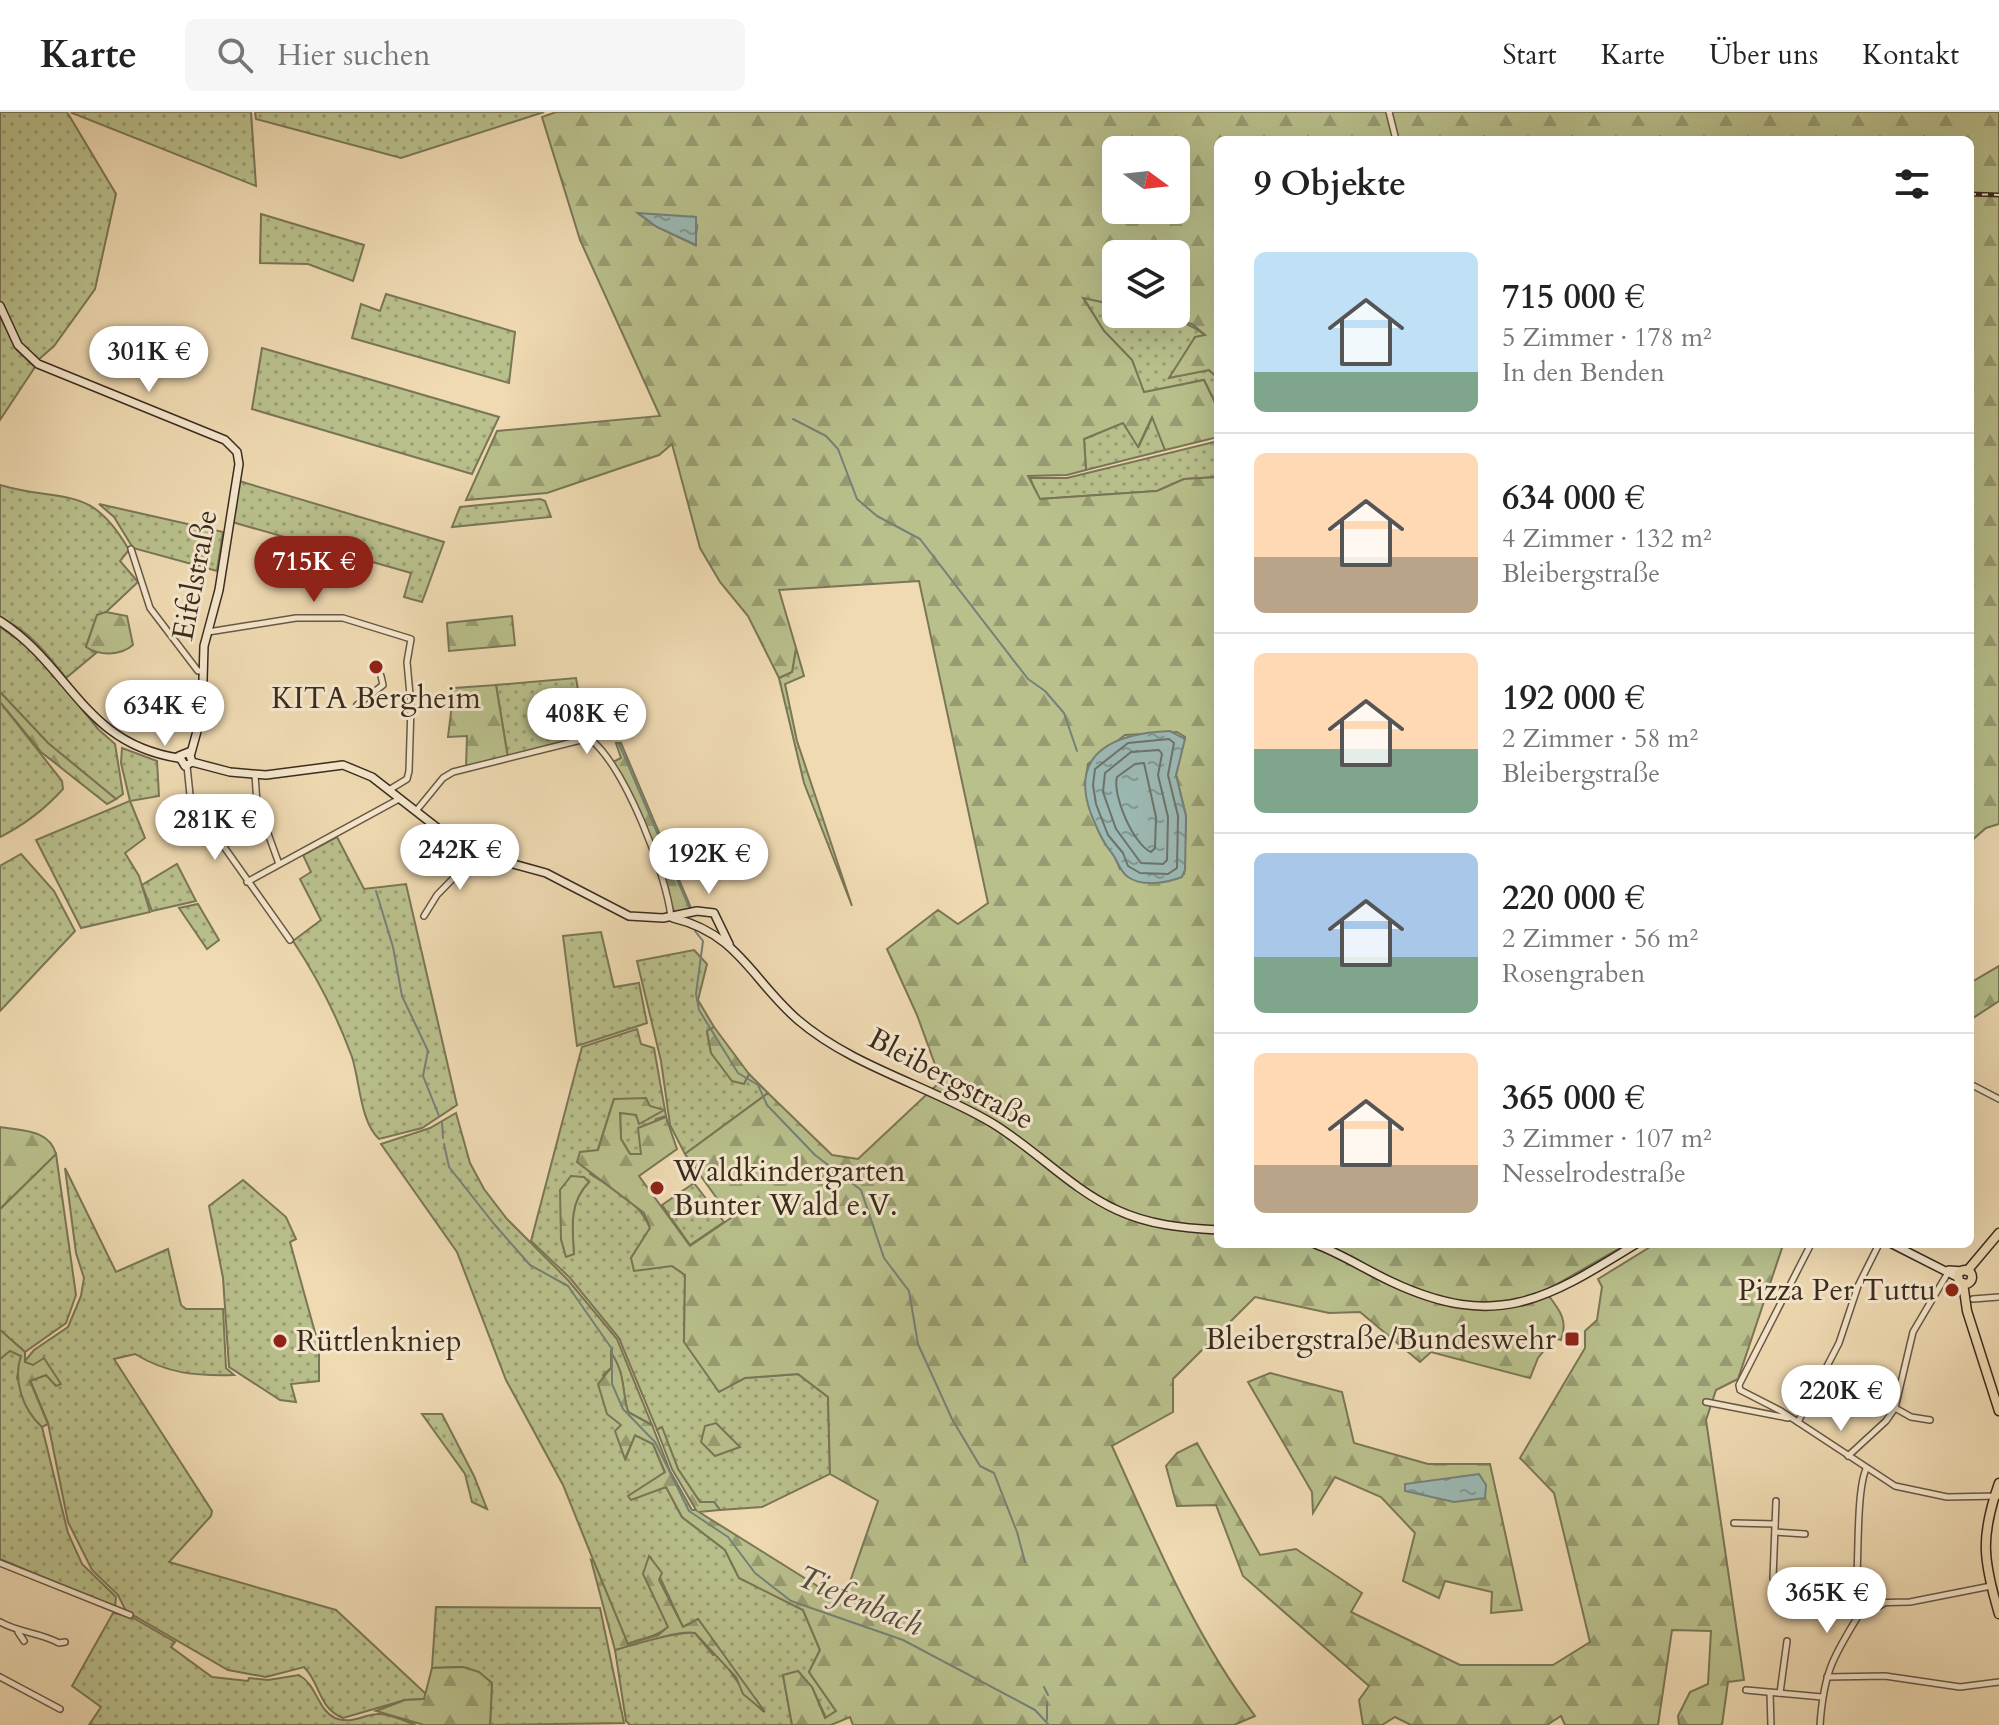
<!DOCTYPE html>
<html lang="de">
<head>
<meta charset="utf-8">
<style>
  body { margin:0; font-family:Cardo,serif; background:#f6f6f6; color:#222; height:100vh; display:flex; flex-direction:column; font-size:30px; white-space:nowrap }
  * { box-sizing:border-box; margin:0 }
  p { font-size:26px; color:#767676 }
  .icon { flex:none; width:44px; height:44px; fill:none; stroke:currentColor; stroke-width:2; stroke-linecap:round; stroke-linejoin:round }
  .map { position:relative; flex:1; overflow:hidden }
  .panel { position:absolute; left:1214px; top:24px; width:760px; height:1112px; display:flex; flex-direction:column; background:#fff; border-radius:12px; box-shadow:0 8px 32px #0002 }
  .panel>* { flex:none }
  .needle { width:52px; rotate:105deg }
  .tools { position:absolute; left:1102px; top:24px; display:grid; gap:16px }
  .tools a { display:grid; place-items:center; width:88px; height:88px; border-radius:12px; background:#fff; box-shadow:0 8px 32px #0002; font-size:40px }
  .price { position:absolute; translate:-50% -68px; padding:0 18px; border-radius:28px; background:#fff; color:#222; font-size:26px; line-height:52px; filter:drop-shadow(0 2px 4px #0008) }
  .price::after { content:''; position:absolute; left:50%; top:48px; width:24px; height:18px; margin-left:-12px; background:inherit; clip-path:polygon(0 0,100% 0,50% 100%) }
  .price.on { background:#8f2418; color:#fff }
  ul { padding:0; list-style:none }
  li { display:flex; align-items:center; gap:24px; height:200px; padding:0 40px }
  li+li { border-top:2px solid #e0e0e0 }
  li span { display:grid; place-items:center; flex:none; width:224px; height:160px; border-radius:12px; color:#555 }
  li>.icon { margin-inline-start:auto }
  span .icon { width:96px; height:96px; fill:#fffc; stroke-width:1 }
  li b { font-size:34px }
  h2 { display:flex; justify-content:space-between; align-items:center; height:96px; padding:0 40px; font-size:34px }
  header { display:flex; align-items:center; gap:48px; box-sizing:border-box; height:112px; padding:0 40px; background:#fff; border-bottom:2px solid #e0e0e0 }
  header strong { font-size:38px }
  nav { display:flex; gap:44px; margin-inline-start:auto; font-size:28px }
  .search { width:560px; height:72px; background:#f6f6f6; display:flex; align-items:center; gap:20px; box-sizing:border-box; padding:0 28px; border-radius:12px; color:#767676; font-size:30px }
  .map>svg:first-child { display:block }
</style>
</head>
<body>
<header>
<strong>Karte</strong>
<div class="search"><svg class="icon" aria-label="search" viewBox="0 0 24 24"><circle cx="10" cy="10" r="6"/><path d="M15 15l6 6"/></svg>Hier suchen</div>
<nav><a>Start</a><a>Karte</a><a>Über uns</a><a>Kontakt</a></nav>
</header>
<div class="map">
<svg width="1999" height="1613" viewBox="0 0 1999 1613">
  <defs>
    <pattern id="green-dots" width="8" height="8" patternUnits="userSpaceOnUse" patternTransform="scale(2)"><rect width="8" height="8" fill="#b9c08c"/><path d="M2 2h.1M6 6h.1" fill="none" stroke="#989c72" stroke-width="1.8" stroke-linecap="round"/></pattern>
    <pattern id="forest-firs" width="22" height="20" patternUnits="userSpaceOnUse" patternTransform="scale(2)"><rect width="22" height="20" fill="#b9c08c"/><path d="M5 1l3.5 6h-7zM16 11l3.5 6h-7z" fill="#989c72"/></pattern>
    <pattern id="water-ripples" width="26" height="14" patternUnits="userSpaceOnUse" patternTransform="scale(2)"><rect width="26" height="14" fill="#9cb9b4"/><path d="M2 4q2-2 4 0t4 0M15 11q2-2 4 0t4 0" fill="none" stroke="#809792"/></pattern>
  </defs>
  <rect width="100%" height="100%" fill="#efdab2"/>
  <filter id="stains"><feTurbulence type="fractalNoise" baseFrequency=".0025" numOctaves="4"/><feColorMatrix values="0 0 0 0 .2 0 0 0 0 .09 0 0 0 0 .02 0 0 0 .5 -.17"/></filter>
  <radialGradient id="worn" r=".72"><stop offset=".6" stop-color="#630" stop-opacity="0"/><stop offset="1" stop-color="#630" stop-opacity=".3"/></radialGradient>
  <!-- green -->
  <g fill="url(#green-dots)" stroke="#7a7656" stroke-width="2" fill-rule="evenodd">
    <path d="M0,0H67L116,82L95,177L54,234L37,249L21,234L0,189Z"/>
    <path d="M71,0H251L256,74L72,1Z"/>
    <path d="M255,0H544L401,46L256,7Z"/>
    <path d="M261,102L364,133L353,169L308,152L260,151Z"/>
    <path d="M386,182L515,220L509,271L352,226L361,192L380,199Z"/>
    <path d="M1083,185L1116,193V202C1148,202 1180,203 1205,223L1170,265L1209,258L1218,266V297L1204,268L1144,281L1132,248L1104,219Z"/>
    <path d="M0,203L17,238L35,255L0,308Z"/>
    <path d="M262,236L499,305L472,362L252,297Z"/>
    <path d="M1153,304L1165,338L1086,358L1084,327L1124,310L1139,334Z"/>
    <path d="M1218,329V365L1184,367L1157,379L1039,387L1030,366H1067Z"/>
    <path d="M239,369L444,430L422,490L404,485L411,461L232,410Z"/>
    <path d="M0,373C64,392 90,370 129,438L120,449L138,470L106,500L97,503L86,534L96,541L66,566C48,543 28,517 0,506Z"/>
    <path d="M540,387L545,389L551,405L452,415L460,395Z"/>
    <path d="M99,392L223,420L217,459L133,436L114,405Z"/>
    <path d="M0,515L37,541L98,617L115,632L123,682L116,687L48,631L0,580Z"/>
    <path d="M796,536L804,564L785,572L797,629L852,794L804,671L779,566L792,560Z"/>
    <path d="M576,566L586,625L508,646L496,573Z"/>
    <path d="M0,590L62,669L63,677C45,697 24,713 0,725Z"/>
    <path d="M122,636L157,649L159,684L130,689L145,726L125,741L139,764L150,800L81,816L36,728L130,689L121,651Z"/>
    <path d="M337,725L364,777L406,772L457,993L422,1016L379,1027C360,1009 360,970 352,945C337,904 317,865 293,829L321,808L300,767L311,760L303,743Z"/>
    <path d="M21,742L54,779L75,819L0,899V754Z"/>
    <path d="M177,752L196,789L152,799L142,773Z"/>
    <path d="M198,792L219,828L207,837L179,796Z"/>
    <path d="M601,820L614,875L639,871L647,911L577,934L563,824Z"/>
    <path d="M694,838L707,852L698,888L714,915L707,920L711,941L744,971L749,962L768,981L685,1042L670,1013L661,949L637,849Z"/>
    <path d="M637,917L641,932L654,936L666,1004L656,1007L641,1042H630L621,1027L620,1001L663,999L614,987L590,1062C614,1077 639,1089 650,1116L631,1146L672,1154L685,1163L684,1230L745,1266L798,1262L828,1285L830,1362L762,1395L720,1398L714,1390H700L678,1357L662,1316L657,1318L619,1226L570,1166L531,1129L582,935ZM571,1064L589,1070C569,1090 572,1115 574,1142L566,1144L561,1127Z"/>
    <path d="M456,1001L470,1051L484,1077L507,1107L568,1168L617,1227L652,1313L628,1300C621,1276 626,1264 611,1242V1256L603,1263L621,1313L626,1346L635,1323L653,1332L665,1361L629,1384L631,1387L666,1375L682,1405L725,1438L739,1466L803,1498L820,1538L809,1560L836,1599L826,1606L812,1575L783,1563L792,1613H630L626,1609L615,1538C635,1532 677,1518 695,1521L713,1543L718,1542C735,1564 743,1582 764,1600L698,1507L683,1515L650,1444L668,1515C656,1525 642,1526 627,1532L563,1373L506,1268L457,1140L381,1032L430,1016Z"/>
    <path d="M56,1042L76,1183L66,1211L25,1240L0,1218V1097Z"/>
    <path d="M65,1056L116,1160L168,1137L181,1193L186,1197H223L226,1256L234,1263C196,1264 168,1262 135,1242L114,1247L212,1399L211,1404L169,1450L336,1498L426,1582L424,1587L405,1588L343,1606C318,1596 321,1572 304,1555L266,1565L228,1558L126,1499L118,1483L92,1458L68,1410L48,1311L30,1268L46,1263L60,1272L24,1250L34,1238L68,1215L81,1184L84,1166L76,1141Z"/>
    <path d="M243,1068L286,1105L296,1127L290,1130L319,1235V1269L291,1272L296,1290L280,1288L229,1255L223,1166L209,1094Z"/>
    <path d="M694,1071L724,1110L690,1133L662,1093Z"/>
    <path d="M10,1238L21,1244L17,1266L42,1315L68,1421L82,1452L116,1485L115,1496L0,1447V1247Z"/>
    <path d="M422,1302H442L474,1364L487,1397L472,1390L465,1362Z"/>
    <path d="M436,1495L600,1496L624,1611L490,1613L492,1571L463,1555L432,1556Z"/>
    <path d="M113,1501L130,1504L175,1530L171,1535L212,1565L248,1569L249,1566L268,1568L299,1563C317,1573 317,1597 335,1606C351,1613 364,1602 379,1602C391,1602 405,1609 416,1613H89L101,1595L72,1574Z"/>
  </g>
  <!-- forest -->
  <g fill="url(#forest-firs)" stroke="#7a7656" stroke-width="2" fill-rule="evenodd">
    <path d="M556,0H1999V712L1986,716L1970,730V28H1218V266L1209,258L1169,266L1195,225L1205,223L1192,212L1151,202H1176V142H1116V193L1083,186L1104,219L1132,248L1144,280L1204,268L1218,297V325L1165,338L1152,305L1138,335L1123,311L1084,327L1086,358L1067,363L1028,364L1040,387L1157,379L1184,367L1218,365V1132H1627L1545,1179C1558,1196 1569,1207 1561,1228L1554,1226L1538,1246L1530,1266L1431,1240L1420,1250L1360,1200L1329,1201L1255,1185L1173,1267V1300L1112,1334C1155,1428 1193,1521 1255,1604L1234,1613H853L850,1605L831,1613H792L783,1563L798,1559L812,1575L825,1606L836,1599L809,1560L820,1538L803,1498L739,1466L725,1438L682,1405L666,1375L631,1388L628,1384L665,1360L653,1332L635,1323L625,1347L615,1319L621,1313L607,1302L598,1272L611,1256V1240C626,1264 621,1274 628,1300L652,1313L670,1359L692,1398H696L672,1357L657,1318L662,1315L678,1357L700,1390H714L720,1398L699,1400L843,1490L878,1389L830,1362L828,1285L798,1262L745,1266L719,1280L684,1230L685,1163L672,1154L634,1159L631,1146L650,1116L644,1101L577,1050L580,1040L598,1038L614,987L646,986L650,994L664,998L639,1012L636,1003L620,1001L621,1027L630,1042H641L638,1016L666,1005L677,1037L639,1064L690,1134L731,1106L685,1042L768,981L832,1043L858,1047L941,969L917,903L887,837L938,798L958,812L988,791L919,469L779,478L796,536L792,560L779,566L748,504L720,470L700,436L672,332L659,343L547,381L466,388L497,319L660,304L580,128L542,5ZM1116,38H1176V98H1116ZM639,102L671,105L697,114L695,133L657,115ZM1177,620L1185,625L1176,663L1186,704L1184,762L1120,757L1085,673L1088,652L1125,623Z"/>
    <path d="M106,500L127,504L133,533C120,544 100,544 86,535L97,503Z"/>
    <path d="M512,504L515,533L449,539L447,511Z"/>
    <path d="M496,573L508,646L466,655L467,624L448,625L454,576Z"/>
    <path d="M0,580L48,631L116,687L107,692L41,640L0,590Z"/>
    <path d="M616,631H621L691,796L676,802L673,797L637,696L611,651L621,646Z"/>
    <path d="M1999,854V889L1970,908V871Z"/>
    <path d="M714,915L749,962L744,972L732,969L711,941L707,919Z"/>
    <path d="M0,1015C22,1019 49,1017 56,1042L0,1097Z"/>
    <path d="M571,1064L584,1065L589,1070C569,1090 572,1115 574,1142L566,1145L561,1127L560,1078Z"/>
    <path d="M1655,1132H1786L1782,1136L1738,1267L1716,1278L1706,1308L1744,1568L1728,1570L1722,1613H1679L1678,1604L1690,1580L1708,1572L1711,1519L1672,1518L1658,1613H1565L1561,1604L1547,1613H1411L1395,1605L1382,1613H1363L1359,1588L1369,1574L1243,1464L1216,1393L1177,1394L1166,1354L1177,1341L1197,1331L1260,1443L1296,1437L1362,1481L1351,1500L1460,1553H1553L1590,1530L1554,1381L1520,1346L1585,1236V1219L1597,1208L1602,1175L1598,1167Z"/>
    <path d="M0,1218L25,1240V1250L33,1253L44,1246L61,1272L56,1274L46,1263L30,1269L48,1312L42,1315C22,1297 13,1267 21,1244L10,1239L0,1247Z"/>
    <path d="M1270,1261L1342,1280L1354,1331L1428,1352H1490L1522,1498L1491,1501L1492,1480L1445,1469L1439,1486L1403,1469L1415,1421L1381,1385L1335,1365L1313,1401L1312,1380L1248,1270Z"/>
    <path d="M716,1311L740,1335L715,1344L701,1330L705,1314Z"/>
    <path d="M649,1444L662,1461L659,1468L683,1515L698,1507L765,1600L743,1582L736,1565L695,1521C679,1518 633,1533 615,1538L591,1448L594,1450L628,1532L658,1523L668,1515L643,1462Z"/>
    <path d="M463,1555L479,1560L492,1571L490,1613H424L376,1599L405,1588L424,1587L432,1556Z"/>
  </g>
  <!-- water -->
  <g fill="url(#water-ripples)" stroke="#758178" stroke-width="2">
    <path d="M638,101L696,105V133L657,115Z"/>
    <path d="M1170,619L1185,627L1176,663L1186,704L1185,758L1182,765C1167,771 1142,775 1128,765C1119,759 1118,748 1111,740C1101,728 1097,716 1091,702C1068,639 1117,621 1170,619Z"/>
    <path d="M1479,1362L1486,1373L1485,1386L1454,1390L1405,1379V1372Z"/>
  </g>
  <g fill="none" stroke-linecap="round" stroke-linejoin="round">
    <!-- shore -->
    <g stroke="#6c726a" stroke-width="2">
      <path d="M1169,627L1174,631L1168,663L1178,704L1177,756L1168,762L1140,761L1128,754L1123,741L1108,723L1096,692L1093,673L1095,657L1128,631Z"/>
      <path d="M1159,638L1162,642L1158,663L1168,705L1167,748L1163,752L1141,751L1116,717L1103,680L1105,661L1131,640Z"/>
      <path d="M1144,651L1156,705L1155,736L1151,740C1134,733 1112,684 1117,665L1135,652Z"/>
    </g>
    <!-- stream -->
    <g stroke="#758178" stroke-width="2">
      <path d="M793,307L826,324L838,337L857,387L877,404L920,427L1028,567L1045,579L1064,601L1077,639"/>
      <path d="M619,632L689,795"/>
      <path d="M376,779L393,835L402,884L428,939L423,964L439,1004"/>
      <path d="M695,819L703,829L696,882L699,898L738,961L758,973L767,993L815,1043L861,1078L884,1146L909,1179L918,1232L952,1307L980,1354L994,1361L1017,1420L1025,1450"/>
      <path d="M442,1010L443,1026"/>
      <path d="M444,1032L449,1055L494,1112L530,1153L568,1174L612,1237V1272L623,1297L655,1330L689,1399L728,1425L755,1461L791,1489L903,1528L1035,1598L1049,1613"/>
      <path d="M1044,1575L1048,1583"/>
      <path d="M1047,1608V1590"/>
    </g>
    <!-- street casing -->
    <g stroke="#685844" stroke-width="8">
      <g id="street">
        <path d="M1389,0L1396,28"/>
        <path d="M131,437L150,496L198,559H203"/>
        <path d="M208,520L296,506H343L411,527L407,550L411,594L409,659L407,667L389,678"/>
        <path d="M357,593L383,573L381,564"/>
        <path d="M187,654L190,683L200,701L290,828"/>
        <path d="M255,663L257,691L279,752"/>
        <path d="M416,699L443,666L453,660L589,626C625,654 666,761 671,805"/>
        <path d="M247,770L399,687"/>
        <path d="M424,804L437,783L477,742"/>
        <path d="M1974,974L1999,987"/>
        <path d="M1811,1132L1739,1273L1740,1278L1781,1299L1895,1374L1947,1385L1999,1384"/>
        <path d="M1973,1187L1999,1185"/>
        <path d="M1706,1290L1788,1306"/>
        <path d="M1895,1296L1911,1305L1930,1308"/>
        <path d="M1798,1310L1839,1231L1858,1174L1879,1132"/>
        <path d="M1848,1344L1886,1309L1895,1296L1913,1220L1949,1159"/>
        <path d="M1776,1389L1773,1466L1777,1476L1856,1482L1862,1498"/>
        <path d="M1734,1411L1775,1412"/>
        <path d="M1775,1420L1805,1422"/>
        <path d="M0,1451L130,1503"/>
        <path d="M1856,1482C1859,1451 1856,1380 1866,1357"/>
        <path d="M1862,1498L1870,1499L1883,1492"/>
        <path d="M0,1510C19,1521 39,1520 59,1531L65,1530"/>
        <path d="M18,1520L24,1529"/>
        <path d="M0,1565L60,1597"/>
        <path d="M1827,1565L1885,1564L1960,1575L1999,1570"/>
        <path d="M1746,1578L1822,1585"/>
        <path d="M1770,1581L1771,1613"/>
        <path d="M1780,1581L1787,1529"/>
        <path d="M1820,1613C1824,1553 1837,1540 1866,1491L1910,1490L1991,1474"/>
      </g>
    </g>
    <!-- secondary casing -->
    <g stroke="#3b2c1f" stroke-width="10">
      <g id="secondary">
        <path d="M0,194L18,233L38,252L225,328L237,340L239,352L219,478L204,534L202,601L191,641"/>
        <path d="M0,509C72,556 83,631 178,646"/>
        <path d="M192,650L189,640L179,644L185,654L192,650L230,660L266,663L343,653L372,665L440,718L477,742L546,761L629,804L663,806L697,799L714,801L729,832"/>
        <path d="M673,806C739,822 751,867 798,908C853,955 930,974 992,1011C1035,1037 1071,1077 1117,1098C1149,1113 1183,1116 1218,1118"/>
        <path d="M1315,1132C1342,1142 1366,1158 1392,1170C1497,1219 1547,1187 1636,1132"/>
        <path d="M1892,1132L1959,1166"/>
        <path d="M1949,1158L1963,1159"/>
      </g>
    </g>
    <!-- primary casing -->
    <g stroke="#3b2c1f" stroke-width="11">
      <g id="primary">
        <circle cx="1965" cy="1165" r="7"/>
        <path d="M1967,1159L1999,1121"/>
        <path d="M1963,1171L1967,1199L1999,1299"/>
        <path d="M1999,1371C1980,1425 1983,1448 1999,1502"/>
      </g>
    </g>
    <!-- street -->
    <use href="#street" stroke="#f5e7cd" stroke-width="5"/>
    <!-- secondary -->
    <use href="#secondary" stroke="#f5e7cd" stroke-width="7"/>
    <!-- primary -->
    <use href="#primary" stroke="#efdab2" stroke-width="8"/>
    <!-- rail casing -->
    <g stroke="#3b2c1f" stroke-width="5">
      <path id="rail" d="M1970,82L1999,83"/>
    </g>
    <!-- rail -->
    <use href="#rail" stroke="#f5e7cd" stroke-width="2" stroke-dasharray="6" stroke-linecap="butt"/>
  </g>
  <!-- markers -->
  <g fill="#8f2418" stroke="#f5e7cd" stroke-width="3">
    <circle cx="376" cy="555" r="8"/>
    <circle cx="657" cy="1076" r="8"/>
    <circle cx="1952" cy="1178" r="8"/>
    <rect x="1564" y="1219" width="16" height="16" rx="4"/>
    <circle cx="280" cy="1229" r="8"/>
  </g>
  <g text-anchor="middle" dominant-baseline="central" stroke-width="6" stroke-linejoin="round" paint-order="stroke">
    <!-- street labels -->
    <g font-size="30" fill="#3b2c1f" stroke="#f5e7cd">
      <text transform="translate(195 463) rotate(-79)">Eifelstraße</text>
      <text transform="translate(951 967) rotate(28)">Bleibergstraße</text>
    </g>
    <!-- poi labels -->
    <g font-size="30" fill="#3b2c1f" stroke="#f5e7cd" text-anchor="start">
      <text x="376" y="586" text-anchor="middle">KITA Bergheim</text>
      <text x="673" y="1059">Waldkindergarten<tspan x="673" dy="34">Bunter Wald e.V.</tspan></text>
      <text x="1936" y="1178" text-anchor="end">Pizza Per Tuttu</text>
      <text x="1556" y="1227" text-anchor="end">Bleibergstraße/Bundeswehr</text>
      <text x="296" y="1229">Rüttlenkniep</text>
    </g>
    <!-- water labels -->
    <g font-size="32" font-style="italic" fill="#534f44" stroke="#f5e7cd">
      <text transform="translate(860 1489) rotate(23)">Tiefenbach</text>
    </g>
  </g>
  <rect width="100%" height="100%" filter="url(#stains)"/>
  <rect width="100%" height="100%" fill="url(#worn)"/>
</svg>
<div class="tools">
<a><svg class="needle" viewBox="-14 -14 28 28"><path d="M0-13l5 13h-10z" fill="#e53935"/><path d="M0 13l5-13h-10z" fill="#767676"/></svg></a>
<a><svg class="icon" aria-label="layers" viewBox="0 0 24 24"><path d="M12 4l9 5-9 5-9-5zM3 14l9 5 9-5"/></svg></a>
</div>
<b class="price" style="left:149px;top:282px">301K €</b>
<b class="price on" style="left:314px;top:492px">715K €</b>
<b class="price" style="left:165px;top:636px">634K €</b>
<b class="price" style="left:587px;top:644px">408K €</b>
<b class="price" style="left:215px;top:750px">281K €</b>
<b class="price" style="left:460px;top:780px">242K €</b>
<b class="price" style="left:709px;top:784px">192K €</b>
<b class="price" style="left:1841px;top:1321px">220K €</b>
<b class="price" style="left:1827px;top:1523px">365K €</b>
<section class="panel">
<h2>9 Objekte<svg class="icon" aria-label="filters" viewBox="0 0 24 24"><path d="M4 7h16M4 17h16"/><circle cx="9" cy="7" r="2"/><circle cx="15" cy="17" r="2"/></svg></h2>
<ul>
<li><span style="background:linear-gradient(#bfe0f5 75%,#7fa58c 0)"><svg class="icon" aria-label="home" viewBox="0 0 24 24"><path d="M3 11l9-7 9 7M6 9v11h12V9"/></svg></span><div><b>715 000 €</b><p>5 Zimmer · 178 m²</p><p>In den Benden</p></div></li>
<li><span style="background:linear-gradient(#ffd9b3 65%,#b9a48a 0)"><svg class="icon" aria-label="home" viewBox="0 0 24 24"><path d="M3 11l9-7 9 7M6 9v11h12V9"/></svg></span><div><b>634 000 €</b><p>4 Zimmer · 132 m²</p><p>Bleibergstraße</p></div></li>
<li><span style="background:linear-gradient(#ffd9b3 60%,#7fa58c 0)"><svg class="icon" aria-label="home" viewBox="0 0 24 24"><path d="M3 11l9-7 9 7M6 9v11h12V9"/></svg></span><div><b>192 000 €</b><p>2 Zimmer · 58 m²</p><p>Bleibergstraße</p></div></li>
<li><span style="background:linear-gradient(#a9c7e8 65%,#7fa58c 0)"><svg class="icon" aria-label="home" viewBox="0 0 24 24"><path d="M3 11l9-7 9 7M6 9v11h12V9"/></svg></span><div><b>220 000 €</b><p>2 Zimmer · 56 m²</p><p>Rosengraben</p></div></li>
<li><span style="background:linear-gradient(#ffd9b3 70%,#b9a48a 0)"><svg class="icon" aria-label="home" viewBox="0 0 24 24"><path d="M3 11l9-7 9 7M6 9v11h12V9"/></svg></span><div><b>365 000 €</b><p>3 Zimmer · 107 m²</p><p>Nesselrodestraße</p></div></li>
</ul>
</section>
</div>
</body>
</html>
